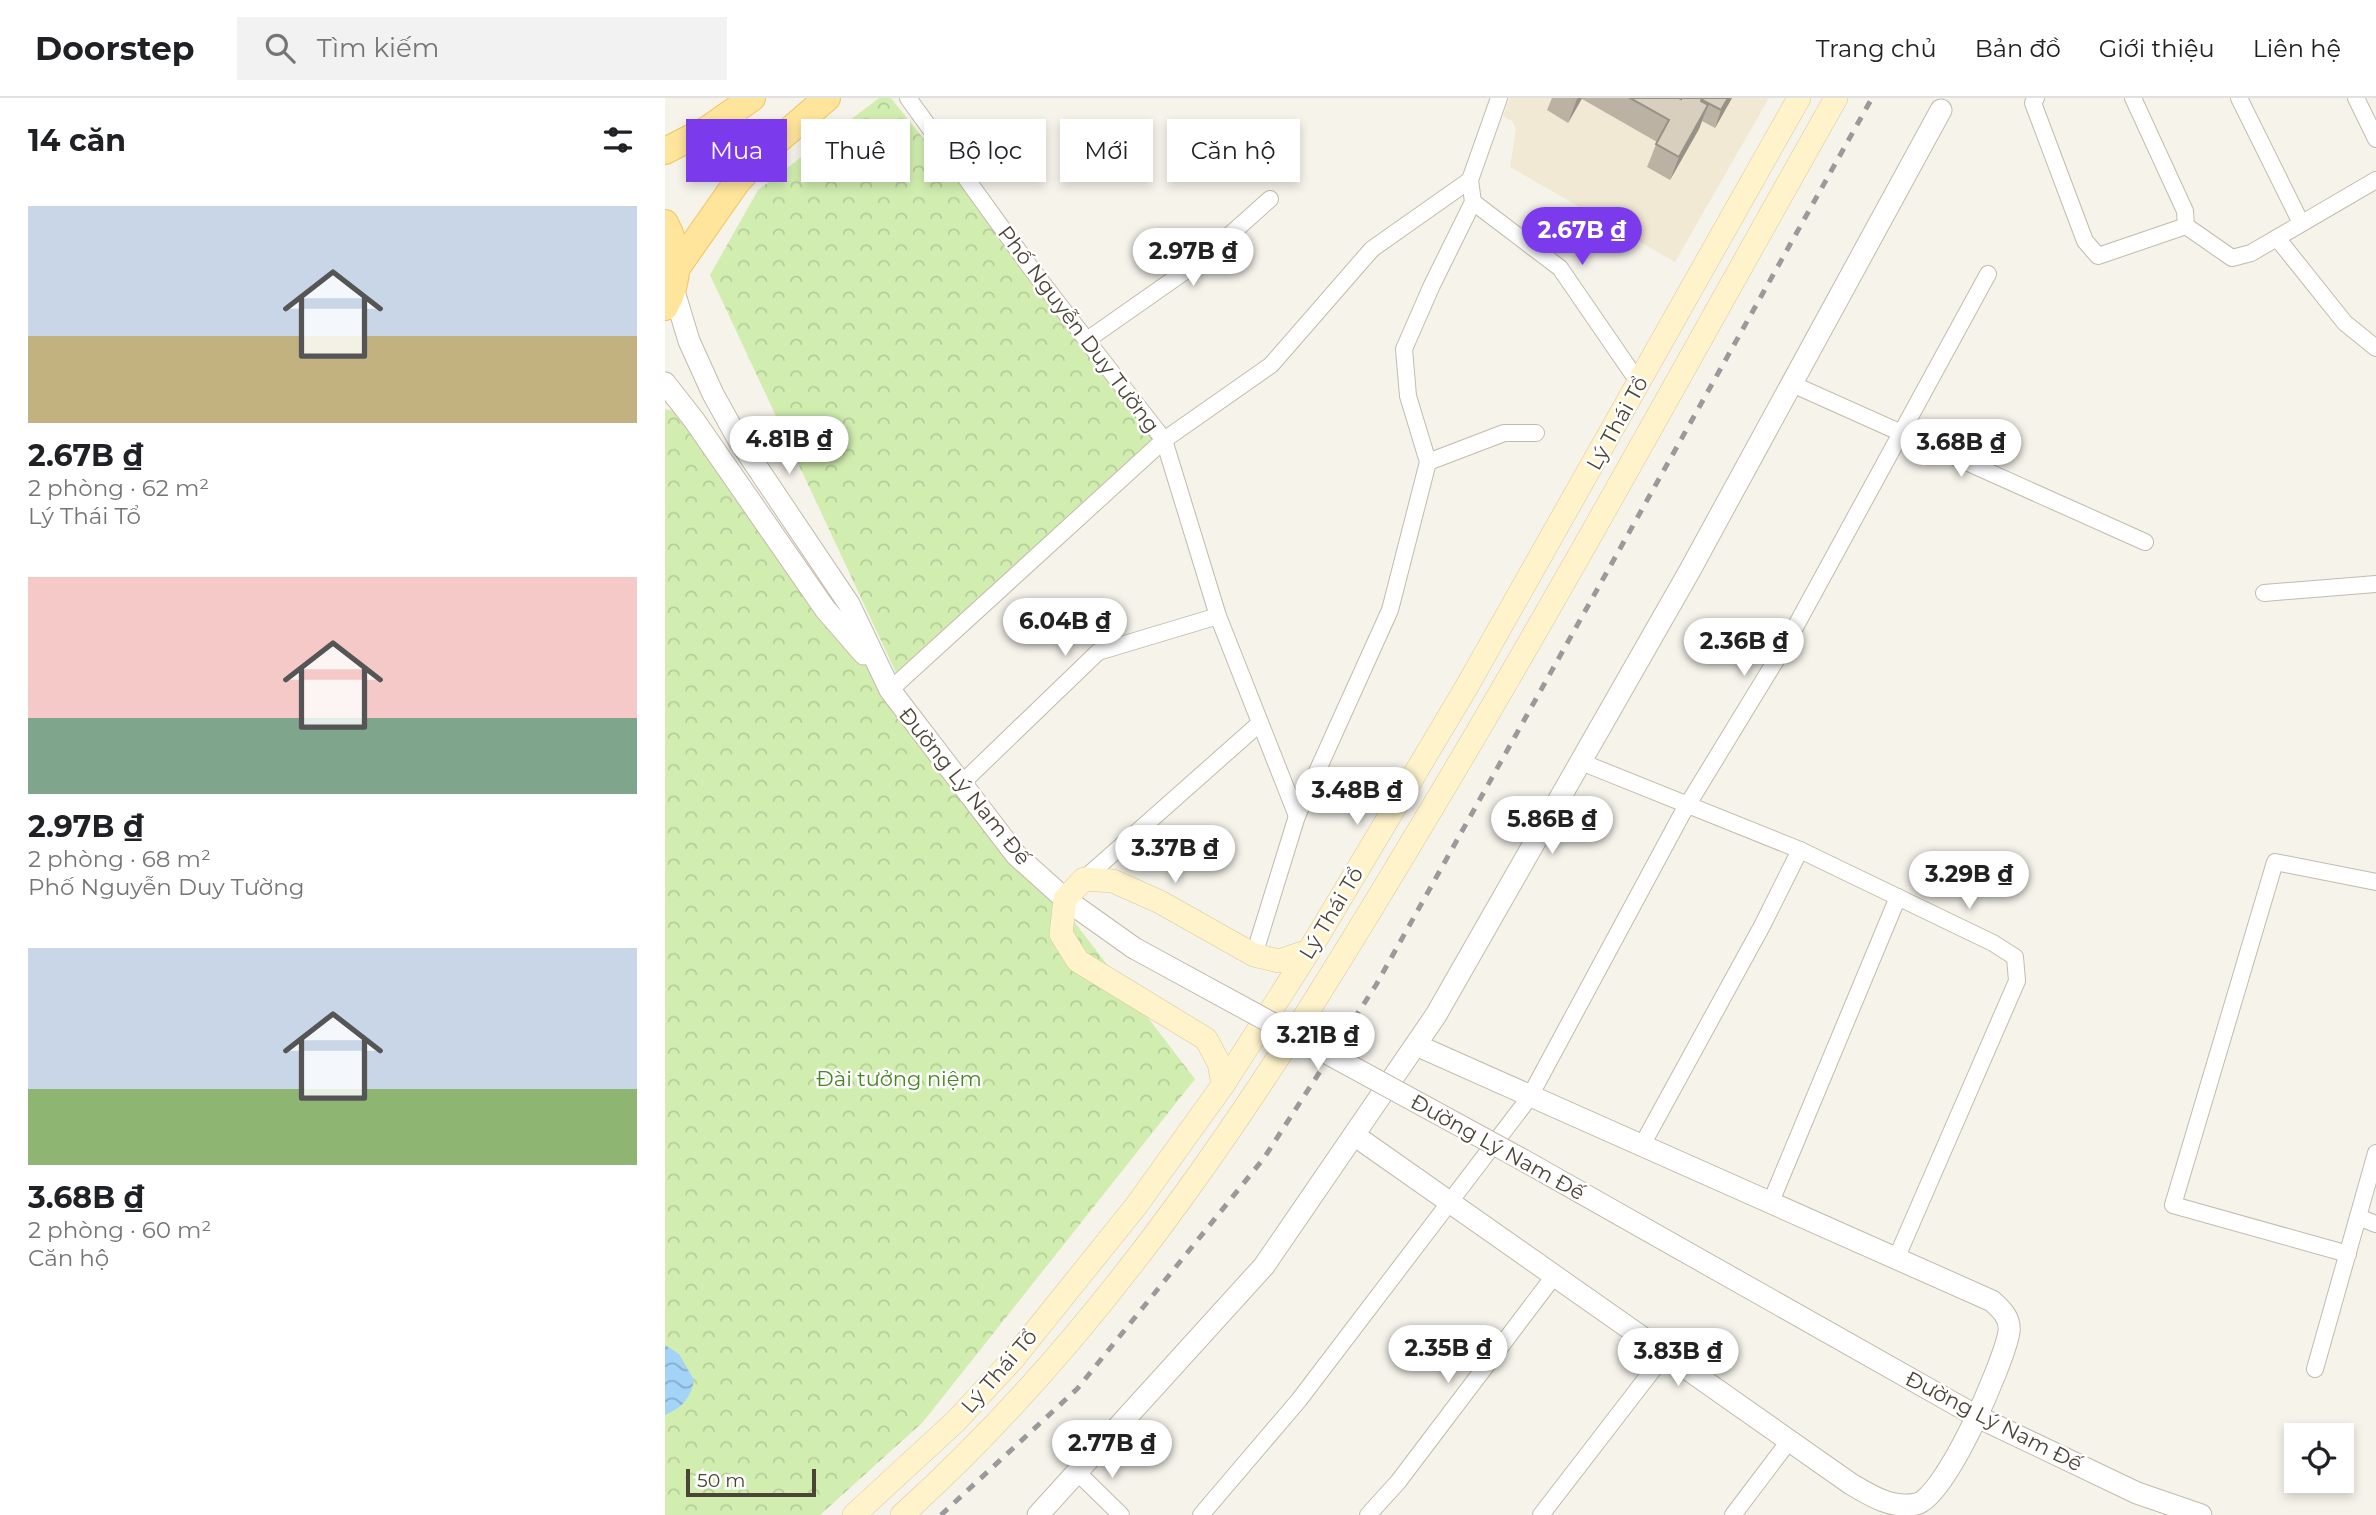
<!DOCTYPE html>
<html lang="vi">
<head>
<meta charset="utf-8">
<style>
  body { margin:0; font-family:Montserrat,sans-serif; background:#f2f2f2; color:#202124; height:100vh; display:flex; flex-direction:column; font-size:26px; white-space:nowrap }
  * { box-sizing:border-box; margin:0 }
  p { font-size:23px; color:#757577 }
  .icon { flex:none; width:38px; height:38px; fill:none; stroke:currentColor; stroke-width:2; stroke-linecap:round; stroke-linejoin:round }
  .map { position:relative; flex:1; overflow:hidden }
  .sheet { display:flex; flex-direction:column; background:#fff; width:665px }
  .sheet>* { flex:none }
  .guide { position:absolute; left:21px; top:21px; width:665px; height:63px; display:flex; gap:14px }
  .buttons { position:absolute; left:1619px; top:1325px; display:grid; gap:14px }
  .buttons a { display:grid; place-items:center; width:70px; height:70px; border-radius:0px; background:#fff; box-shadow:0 4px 10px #0003; font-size:35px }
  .scale { position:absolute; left:21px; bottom:18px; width:130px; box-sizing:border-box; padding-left:7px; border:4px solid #4c4437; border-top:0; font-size:19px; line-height:24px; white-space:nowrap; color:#4c4437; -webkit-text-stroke:5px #fff; paint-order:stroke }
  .price { position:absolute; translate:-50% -60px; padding:0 16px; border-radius:24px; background:#fff; color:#222; font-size:23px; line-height:46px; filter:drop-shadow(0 2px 4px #0008) }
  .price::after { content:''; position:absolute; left:50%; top:42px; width:21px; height:16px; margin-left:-10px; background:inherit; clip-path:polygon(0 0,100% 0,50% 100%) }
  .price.active { background:#7c3aed; color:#fff }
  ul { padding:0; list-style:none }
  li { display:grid; align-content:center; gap:14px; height:371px; padding:0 28px }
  li span { display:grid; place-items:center; height:217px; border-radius:0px; color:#555 }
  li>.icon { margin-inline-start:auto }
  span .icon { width:126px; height:126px; fill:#fffc; stroke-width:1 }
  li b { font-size:30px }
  h2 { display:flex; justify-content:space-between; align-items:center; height:84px; padding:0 28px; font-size:30px }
  .chip { padding:0 24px; border-radius:0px; background:#fff; box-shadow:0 4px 10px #0003; font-size:24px; line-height:63px }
  .chip.active { background:#7c3aed; color:#fff }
  header { display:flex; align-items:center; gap:42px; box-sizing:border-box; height:98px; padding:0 35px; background:#fff; border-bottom:2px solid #e0e0e0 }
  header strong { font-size:33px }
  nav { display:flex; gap:38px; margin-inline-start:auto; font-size:24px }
  .search { width:490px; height:63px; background:#f2f2f2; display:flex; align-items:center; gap:18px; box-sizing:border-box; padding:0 24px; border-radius:0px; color:#757577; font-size:26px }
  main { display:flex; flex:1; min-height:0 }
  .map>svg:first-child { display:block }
</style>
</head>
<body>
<header>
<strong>Doorstep</strong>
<div class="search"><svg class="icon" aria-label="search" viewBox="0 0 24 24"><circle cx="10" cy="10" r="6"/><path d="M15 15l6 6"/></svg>Tìm kiếm</div>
<nav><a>Trang chủ</a><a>Bản đồ</a><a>Giới thiệu</a><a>Liên hệ</a></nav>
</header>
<main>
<section class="sheet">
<h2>14 căn<svg class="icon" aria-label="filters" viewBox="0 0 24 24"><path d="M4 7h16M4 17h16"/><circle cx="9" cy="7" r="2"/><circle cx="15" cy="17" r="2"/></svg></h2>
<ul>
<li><span style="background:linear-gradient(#c9d6e8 60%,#c2b280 0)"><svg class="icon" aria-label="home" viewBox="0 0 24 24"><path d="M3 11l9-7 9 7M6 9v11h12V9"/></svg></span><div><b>2.67B ₫</b><p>2 phòng · 62 m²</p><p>Lý Thái Tổ</p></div></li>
<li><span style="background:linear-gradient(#f6c9c9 65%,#7fa58c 0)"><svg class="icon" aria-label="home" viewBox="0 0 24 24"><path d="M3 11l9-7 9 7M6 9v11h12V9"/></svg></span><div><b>2.97B ₫</b><p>2 phòng · 68 m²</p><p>Phố Nguyễn Duy Tường</p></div></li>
<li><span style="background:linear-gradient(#c9d6e8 65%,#8fb573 0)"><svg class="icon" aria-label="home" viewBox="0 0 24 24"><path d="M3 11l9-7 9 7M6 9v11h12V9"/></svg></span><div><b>3.68B ₫</b><p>2 phòng · 60 m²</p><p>Căn hộ</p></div></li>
</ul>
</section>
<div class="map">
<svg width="1711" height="1417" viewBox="0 0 1711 1417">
  <defs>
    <pattern id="park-crowns" width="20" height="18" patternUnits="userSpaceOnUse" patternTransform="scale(1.75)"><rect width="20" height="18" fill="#d1eeb0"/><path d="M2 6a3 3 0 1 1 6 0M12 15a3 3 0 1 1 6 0" fill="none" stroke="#b5cd98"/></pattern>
    <pattern id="water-waves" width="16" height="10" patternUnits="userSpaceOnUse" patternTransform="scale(1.75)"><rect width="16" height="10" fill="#a3d3f7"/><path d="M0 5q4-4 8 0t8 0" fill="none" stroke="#87adc9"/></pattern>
  </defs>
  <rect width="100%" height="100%" fill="#f6f3eb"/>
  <!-- education -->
  <path fill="#f1e9d3" d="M845,0H1104L1010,164L845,69L851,31L847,23L838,18Z"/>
  <!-- park -->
  <g fill="url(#park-crowns)">
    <path d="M214,0H226L499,342L234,581L45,177L93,92Z"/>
    <path d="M0,311L19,316L530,981L258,1324L155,1417H0Z"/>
  </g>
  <!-- water -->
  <path fill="url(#water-waves)" d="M0,1247L14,1256L29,1282C25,1302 17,1309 0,1317Z"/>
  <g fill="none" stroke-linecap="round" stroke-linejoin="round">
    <!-- minor casing -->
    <g stroke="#c3bbac" stroke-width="18">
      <g id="minor">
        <path d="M243,0L368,173L499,342L553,518L632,718"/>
        <path d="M1371,0L1368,5L1420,143L1433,158L1521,128"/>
        <path d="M1468,0L1520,113L1521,128L1567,160L1586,155L1711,82"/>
        <path d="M1574,0L1636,125"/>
        <path d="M1691,0L1711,41"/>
        <path d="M808,104L895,170L974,285"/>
        <path d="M1612,140L1680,225L1711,250"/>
        <path d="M422,242L539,160L605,101"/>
        <path d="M1127,286L1480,444"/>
        <path d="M763,364L839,335H871"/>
        <path d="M1599,495L1711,486"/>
        <path d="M225,592L499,342L606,267L707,151L805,82"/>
        <path d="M916,664L1135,752L1328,845L1350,859L1352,883L1231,1161"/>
        <path d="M296,686L433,554L553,518"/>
        <path d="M419,781L595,625"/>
        <path d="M589,857L632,718L725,512L763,364L743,298L739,251L767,187L808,104L805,82L834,0"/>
        <path d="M976,1049L1097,828L1135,752"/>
        <path d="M1105,1106L1233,799"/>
        <path d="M1693,1119L1711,1126"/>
        <path d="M1683,1156L1508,1107L1610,764L1711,784"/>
        <path d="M1650,1271L1711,1055"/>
        <path d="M412,1374L456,1417"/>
        <path d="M536,1417L634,1302L864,1000L1017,716L1122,544L1323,176"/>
        <path d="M703,1417L733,1384L889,1178"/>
        <path d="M876,1417L1000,1256"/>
        <path d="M1068,1417L1124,1343"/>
      </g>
    </g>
    <!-- tertiary casing -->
    <g stroke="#c3bbac" stroke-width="23">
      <g id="tertiary">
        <path d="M8,190L24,243L48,296L73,341L184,506L225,592L351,757L400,801L469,850"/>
        <path d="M0,285L29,322L160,511L199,556"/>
        <path d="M689,1037L1186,1386C1206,1398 1227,1411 1251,1406C1280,1401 1339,1264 1344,1234C1346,1220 1336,1211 1327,1203L751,947"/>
        <path d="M858,1062L1313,1319L1472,1395L1536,1417"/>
        <path d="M373,1417L599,1168L771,917L1024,474L1276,12"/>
      </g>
    </g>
    <!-- secondary casing -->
    <g stroke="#dac997" stroke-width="24">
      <g id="secondary">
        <path d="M558,987L554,965L541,941L413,863L396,836L400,801L419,781L448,783L495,804L589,857L614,863L644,853"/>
        <path d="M189,1417L291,1323L348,1261L471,1108L558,987L644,853L801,590L1134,0"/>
        <path d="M237,1417C450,1226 605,981 751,737C897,495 1032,246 1171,0"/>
      </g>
    </g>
    <!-- primary casing -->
    <g stroke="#efc660" stroke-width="28">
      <g id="primary">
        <path d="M0,53L43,31L87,0"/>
        <path d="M0,125C15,152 15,182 0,209"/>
        <path d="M11,171L72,84L104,50L162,0"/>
      </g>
    </g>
    <!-- minor -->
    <use href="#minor" stroke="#fff" stroke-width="16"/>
    <!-- tertiary -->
    <use href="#tertiary" stroke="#fff" stroke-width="21"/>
    <!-- secondary -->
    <use href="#secondary" stroke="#fff3cc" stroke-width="23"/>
    <!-- primary -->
    <use href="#primary" stroke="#ffe49b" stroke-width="26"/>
    <!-- rail -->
    <path stroke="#9a9a9a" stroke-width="5" stroke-dasharray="9 9" stroke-linecap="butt" d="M276,1417L412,1291L599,1060L711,887L1207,0"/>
    <!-- tertiary-bridge casing -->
    <g stroke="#c3bbac" stroke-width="23" stroke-linecap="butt">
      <path id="tertiary-bridge" d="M469,850L858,1062"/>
    </g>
    <!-- tertiary-bridge -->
    <use href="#tertiary-bridge" stroke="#fff" stroke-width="21"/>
  </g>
  <!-- wall -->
  <path fill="#bbb2a4" d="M887,0H1014L1016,1V0H1067L1050,30L1037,23L1034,31L1005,82L982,69L992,44L917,1L903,25L882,12Z"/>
  <!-- shaded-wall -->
  <g fill="#989186">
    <path d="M913,0H917L903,25L912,1Z"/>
    <path d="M1063,0H1067L1050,30L1056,12Z"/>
    <path d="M1043,7L1034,31L1005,82L1014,59Z"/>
  </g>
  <!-- building -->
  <g fill="#d9cfbf" stroke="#989186" stroke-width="2">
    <path d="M965,0H1014L1016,1V0H1037L1036,3L1043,7L1014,59L991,46L1004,22Z"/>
    <path d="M1038,0H1063L1056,12L1037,2Z"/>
  </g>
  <g text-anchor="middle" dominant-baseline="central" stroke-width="5" stroke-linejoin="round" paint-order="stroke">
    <!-- street labels -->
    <g font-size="21" fill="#4c4437" stroke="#fff">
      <text transform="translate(414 231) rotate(53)">Phố Nguyễn Duy Tường</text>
      <text transform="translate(952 325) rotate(-61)">Lý Thái Tổ</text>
      <text transform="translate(300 688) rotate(51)">Đường Lý Nam Đế</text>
      <text transform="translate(666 815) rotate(-59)">Lý Thái Tổ</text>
      <text transform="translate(833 1049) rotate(29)">Đường Lý Nam Đế</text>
      <text transform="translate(334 1273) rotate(-49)">Lý Thái Tổ</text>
      <text transform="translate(1329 1323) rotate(27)">Đường Lý Nam Đế</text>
    </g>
    <!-- park labels -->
    <g font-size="21" fill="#478523" stroke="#fff">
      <text x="234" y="980">Đài tưởng niệm</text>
    </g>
  </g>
</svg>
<div class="buttons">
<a><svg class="icon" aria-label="locate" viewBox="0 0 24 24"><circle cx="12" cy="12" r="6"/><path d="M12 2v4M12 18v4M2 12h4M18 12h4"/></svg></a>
</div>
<div class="scale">50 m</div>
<b class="price active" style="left:917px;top:169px">2.67B ₫</b>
<b class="price" style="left:528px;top:190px">2.97B ₫</b>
<b class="price" style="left:124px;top:378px">4.81B ₫</b>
<b class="price" style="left:1296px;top:381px">3.68B ₫</b>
<b class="price" style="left:400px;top:560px">6.04B ₫</b>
<b class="price" style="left:1079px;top:580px">2.36B ₫</b>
<b class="price" style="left:692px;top:729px">3.48B ₫</b>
<b class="price" style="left:887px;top:758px">5.86B ₫</b>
<b class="price" style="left:510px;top:787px">3.37B ₫</b>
<b class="price" style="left:1304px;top:813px">3.29B ₫</b>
<b class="price" style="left:653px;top:974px">3.21B ₫</b>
<b class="price" style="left:783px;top:1287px">2.35B ₫</b>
<b class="price" style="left:1013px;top:1290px">3.83B ₫</b>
<b class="price" style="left:447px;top:1382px">2.77B ₫</b>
<div class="guide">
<a class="chip active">Mua</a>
<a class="chip">Thuê</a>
<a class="chip">Bộ lọc</a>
<a class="chip">Mới</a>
<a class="chip">Căn hộ</a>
</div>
</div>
</main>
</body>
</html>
